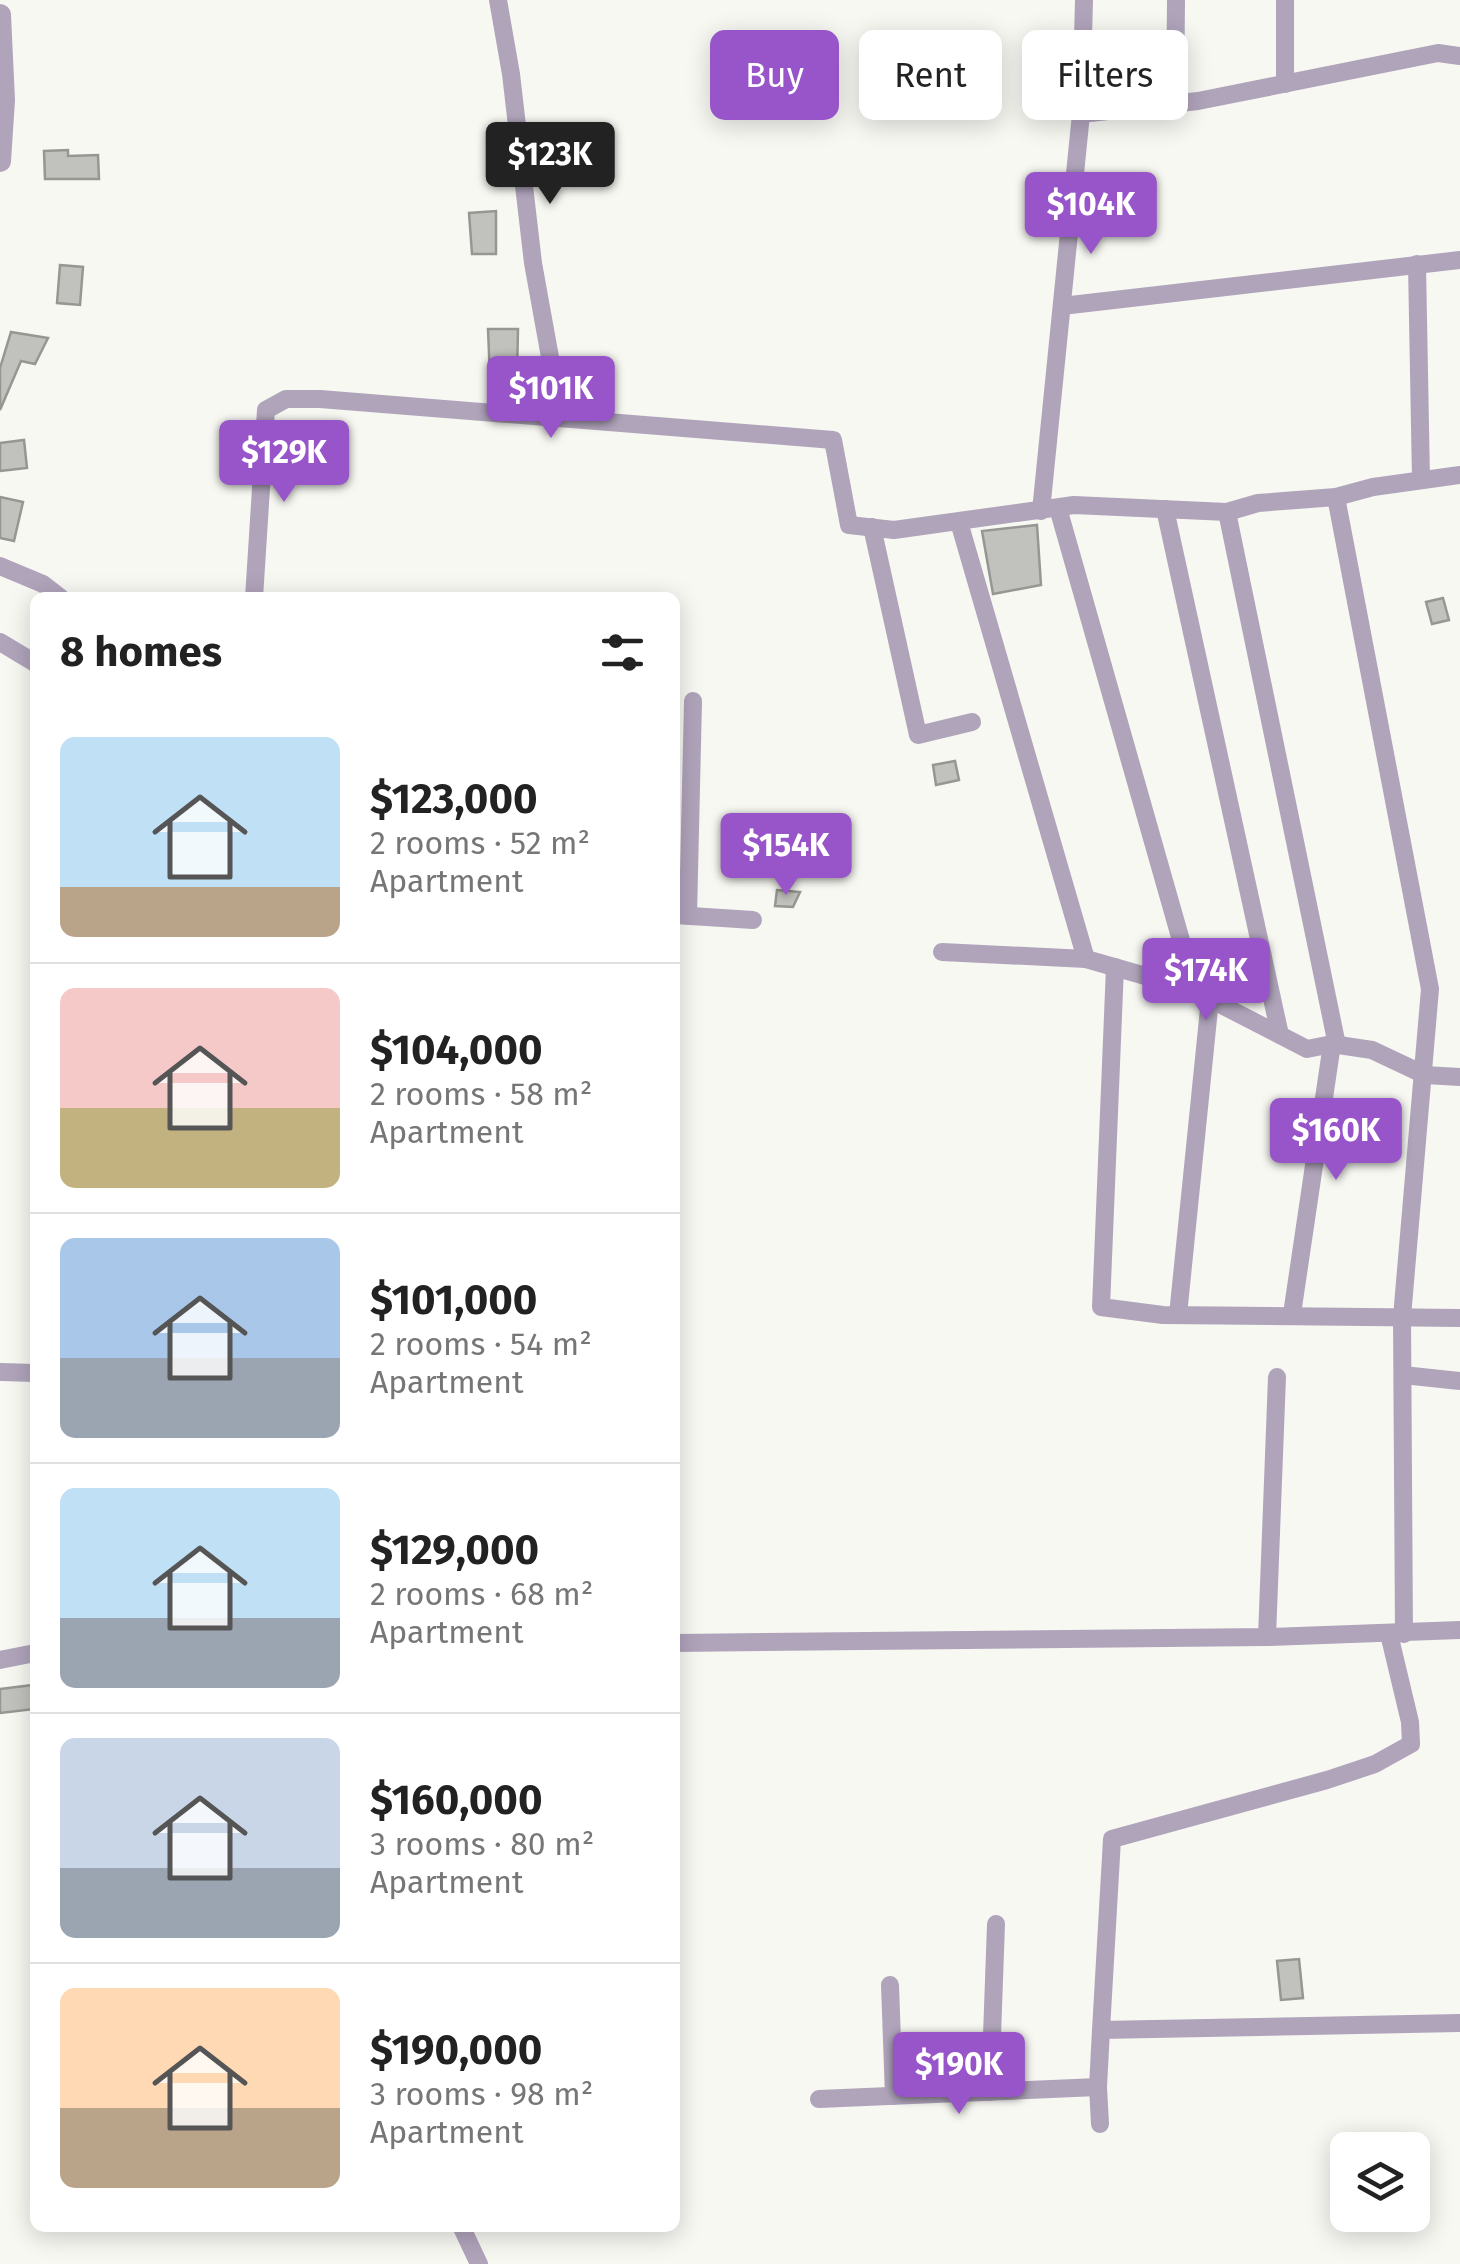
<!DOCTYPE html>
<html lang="en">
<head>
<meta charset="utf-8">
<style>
  body { margin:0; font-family:"Fira Sans",sans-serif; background:#f2f2f2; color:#222; height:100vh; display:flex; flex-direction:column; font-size:38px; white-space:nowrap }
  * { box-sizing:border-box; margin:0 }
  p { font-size:32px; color:#767676 }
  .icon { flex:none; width:55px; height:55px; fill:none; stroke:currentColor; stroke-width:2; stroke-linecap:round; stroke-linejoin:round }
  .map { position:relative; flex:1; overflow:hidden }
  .panel { position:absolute; left:30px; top:592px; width:650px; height:1640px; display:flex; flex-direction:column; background:#fff; border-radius:15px; box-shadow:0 5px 25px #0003 }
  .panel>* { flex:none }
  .banner { position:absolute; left:710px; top:30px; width:600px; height:90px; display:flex; gap:20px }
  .controls { position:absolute; left:1330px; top:2132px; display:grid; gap:20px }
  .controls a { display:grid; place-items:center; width:100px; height:100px; border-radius:15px; background:#fff; box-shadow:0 5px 25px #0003; font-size:50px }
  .price { position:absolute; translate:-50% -85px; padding:0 22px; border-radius:10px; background:#9854c9; color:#fff; font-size:32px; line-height:65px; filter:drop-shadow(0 2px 5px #0008) }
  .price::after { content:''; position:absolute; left:50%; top:60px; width:30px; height:22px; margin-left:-15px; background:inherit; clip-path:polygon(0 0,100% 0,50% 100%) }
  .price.on { background:#222; color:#fff }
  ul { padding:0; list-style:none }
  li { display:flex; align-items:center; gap:30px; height:250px; padding:0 30px }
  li+li { border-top:2px solid #e0e0e0 }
  li span { display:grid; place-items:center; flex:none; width:280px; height:200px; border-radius:15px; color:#555 }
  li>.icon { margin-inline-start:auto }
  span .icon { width:120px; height:120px; fill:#fffc; stroke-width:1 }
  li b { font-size:42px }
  h2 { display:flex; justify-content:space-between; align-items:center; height:120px; padding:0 30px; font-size:42px }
  .tag { padding:0 35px; border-radius:15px; background:#fff; box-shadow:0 5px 25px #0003; font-size:35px; line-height:90px }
  .tag.on { background:#9854c9; color:#fff }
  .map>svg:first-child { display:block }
</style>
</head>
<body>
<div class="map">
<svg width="1460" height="2264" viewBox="0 0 1460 2264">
  <rect width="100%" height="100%" fill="#f8f8f3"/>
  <!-- building -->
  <g fill="#c1c2bd" stroke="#969792" stroke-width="2.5">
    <path d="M68,150V156L98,155L99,179H45L44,151Z"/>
    <path d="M496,211V254H472L469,213Z"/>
    <path d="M60,265L83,267L80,305L57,303Z"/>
    <path d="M488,329H518L517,374L490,378Z"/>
    <path d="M11,332L48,338L35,364L21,361L0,410V368Z"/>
    <path d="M24,440L27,468L0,471V443Z"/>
    <path d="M0,497L23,502L14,541L0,538Z"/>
    <path d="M1037,525L1041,585L993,594L982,531Z"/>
    <path d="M1443,598L1449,620L1432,624L1426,602Z"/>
    <path d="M955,761L959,780L936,785L933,765Z"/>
    <path d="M777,890L800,892L793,907L775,906Z"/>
    <path d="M33,1685L35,1709L0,1713V1689Z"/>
    <path d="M1299,1959L1303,1998L1281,2000L1277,1961Z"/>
  </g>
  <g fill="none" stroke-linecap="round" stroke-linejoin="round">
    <!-- minor -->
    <g stroke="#b0a4bb" stroke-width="18">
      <path d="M498,0L511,74L533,263L561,418"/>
      <path d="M1285,0V84"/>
      <path d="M1175,105L1176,0"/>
      <path d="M1081,114L1198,101L1438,53L1460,56"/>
      <path d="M1417,264L1421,480"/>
      <path d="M1062,306L1460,260"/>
      <path d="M1336,497L1430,989L1402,1317L1404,1634"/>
      <path d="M1058,508L1196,993"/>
      <path d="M1165,509L1280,1035"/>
      <path d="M1041,511L1081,114L1084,0"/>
      <path d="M1227,512L1337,1045"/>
      <path d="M959,522L1086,959"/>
      <path d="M872,527L918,735L972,722"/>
      <path d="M0,566L43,584L61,598"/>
      <path d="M254,598L266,410L286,399H320L833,440L849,525L894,530L1074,505L1227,512L1258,503L1336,497L1373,487L1460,475"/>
      <path d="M0,642L35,663"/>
      <path d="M675,915L753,920"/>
      <path d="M688,916L693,701"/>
      <path d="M942,952L1086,959L1156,979L1210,999L1307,1049L1332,1044L1372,1050L1425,1075L1460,1077"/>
      <path d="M1115,967L1101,1307L1163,1315L1460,1318"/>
      <path d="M1292,1314L1332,1044"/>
      <path d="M1178,1315L1210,999"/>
      <path d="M0,1372L35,1373"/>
      <path d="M1403,1375L1460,1381"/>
      <path d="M1389,1634L1410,1722L1411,1744L1375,1764L1327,1780L1112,1839L1101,2030L1460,2023"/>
      <path d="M1267,1637L1277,1377"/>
      <path d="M675,1643L1267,1637L1460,1630"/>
      <path d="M0,1660L35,1653"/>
      <path d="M890,1985L894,2096"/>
      <path d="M990,2092L996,1924"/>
      <path d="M819,2099L1098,2087"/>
      <path d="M1100,2124L1098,2087L1101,2030"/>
      <path d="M462,2228L479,2264"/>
    </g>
    <!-- tertiary -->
    <path stroke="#b0a4bb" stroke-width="22" d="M0,15L4,100L0,161"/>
  </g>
</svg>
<div class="controls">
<a><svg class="icon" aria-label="layers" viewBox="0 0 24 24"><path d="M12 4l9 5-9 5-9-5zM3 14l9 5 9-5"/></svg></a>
</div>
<b class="price on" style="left:550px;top:207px">$123K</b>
<b class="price" style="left:1091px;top:257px">$104K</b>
<b class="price" style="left:551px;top:441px">$101K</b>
<b class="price" style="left:284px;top:505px">$129K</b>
<b class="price" style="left:786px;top:898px">$154K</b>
<b class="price" style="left:1206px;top:1023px">$174K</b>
<b class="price" style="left:1336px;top:1183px">$160K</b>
<b class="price" style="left:959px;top:2117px">$190K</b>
<div class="banner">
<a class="tag on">Buy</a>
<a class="tag">Rent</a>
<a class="tag">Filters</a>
</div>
<section class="panel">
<h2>8 homes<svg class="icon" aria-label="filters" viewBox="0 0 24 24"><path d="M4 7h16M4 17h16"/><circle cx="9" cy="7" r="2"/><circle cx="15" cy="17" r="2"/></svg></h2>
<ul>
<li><span style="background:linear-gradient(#bfe0f5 75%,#b9a48a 0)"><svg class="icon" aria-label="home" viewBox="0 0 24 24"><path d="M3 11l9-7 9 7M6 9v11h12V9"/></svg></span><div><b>$123,000</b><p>2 rooms · 52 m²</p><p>Apartment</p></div></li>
<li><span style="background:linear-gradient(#f6c9c9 60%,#c2b280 0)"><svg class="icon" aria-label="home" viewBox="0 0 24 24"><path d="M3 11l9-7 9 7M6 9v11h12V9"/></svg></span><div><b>$104,000</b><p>2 rooms · 58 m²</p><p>Apartment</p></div></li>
<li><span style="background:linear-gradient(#a9c7e8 60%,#9aa5b1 0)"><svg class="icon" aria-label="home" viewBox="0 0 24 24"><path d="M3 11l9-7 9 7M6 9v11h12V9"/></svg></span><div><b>$101,000</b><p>2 rooms · 54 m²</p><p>Apartment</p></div></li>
<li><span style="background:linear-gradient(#bfe0f5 65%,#9aa5b1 0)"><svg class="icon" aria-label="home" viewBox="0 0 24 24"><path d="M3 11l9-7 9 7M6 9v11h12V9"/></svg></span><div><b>$129,000</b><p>2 rooms · 68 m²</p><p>Apartment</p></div></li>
<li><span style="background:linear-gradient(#c9d6e8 65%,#9aa5b1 0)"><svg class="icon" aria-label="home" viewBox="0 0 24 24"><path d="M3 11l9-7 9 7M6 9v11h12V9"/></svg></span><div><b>$160,000</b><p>3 rooms · 80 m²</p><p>Apartment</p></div></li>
<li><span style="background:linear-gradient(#ffd9b3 60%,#b9a48a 0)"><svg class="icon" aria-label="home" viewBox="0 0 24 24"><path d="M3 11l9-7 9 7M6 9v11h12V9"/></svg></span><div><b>$190,000</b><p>3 rooms · 98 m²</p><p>Apartment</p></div></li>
</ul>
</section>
</div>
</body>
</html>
